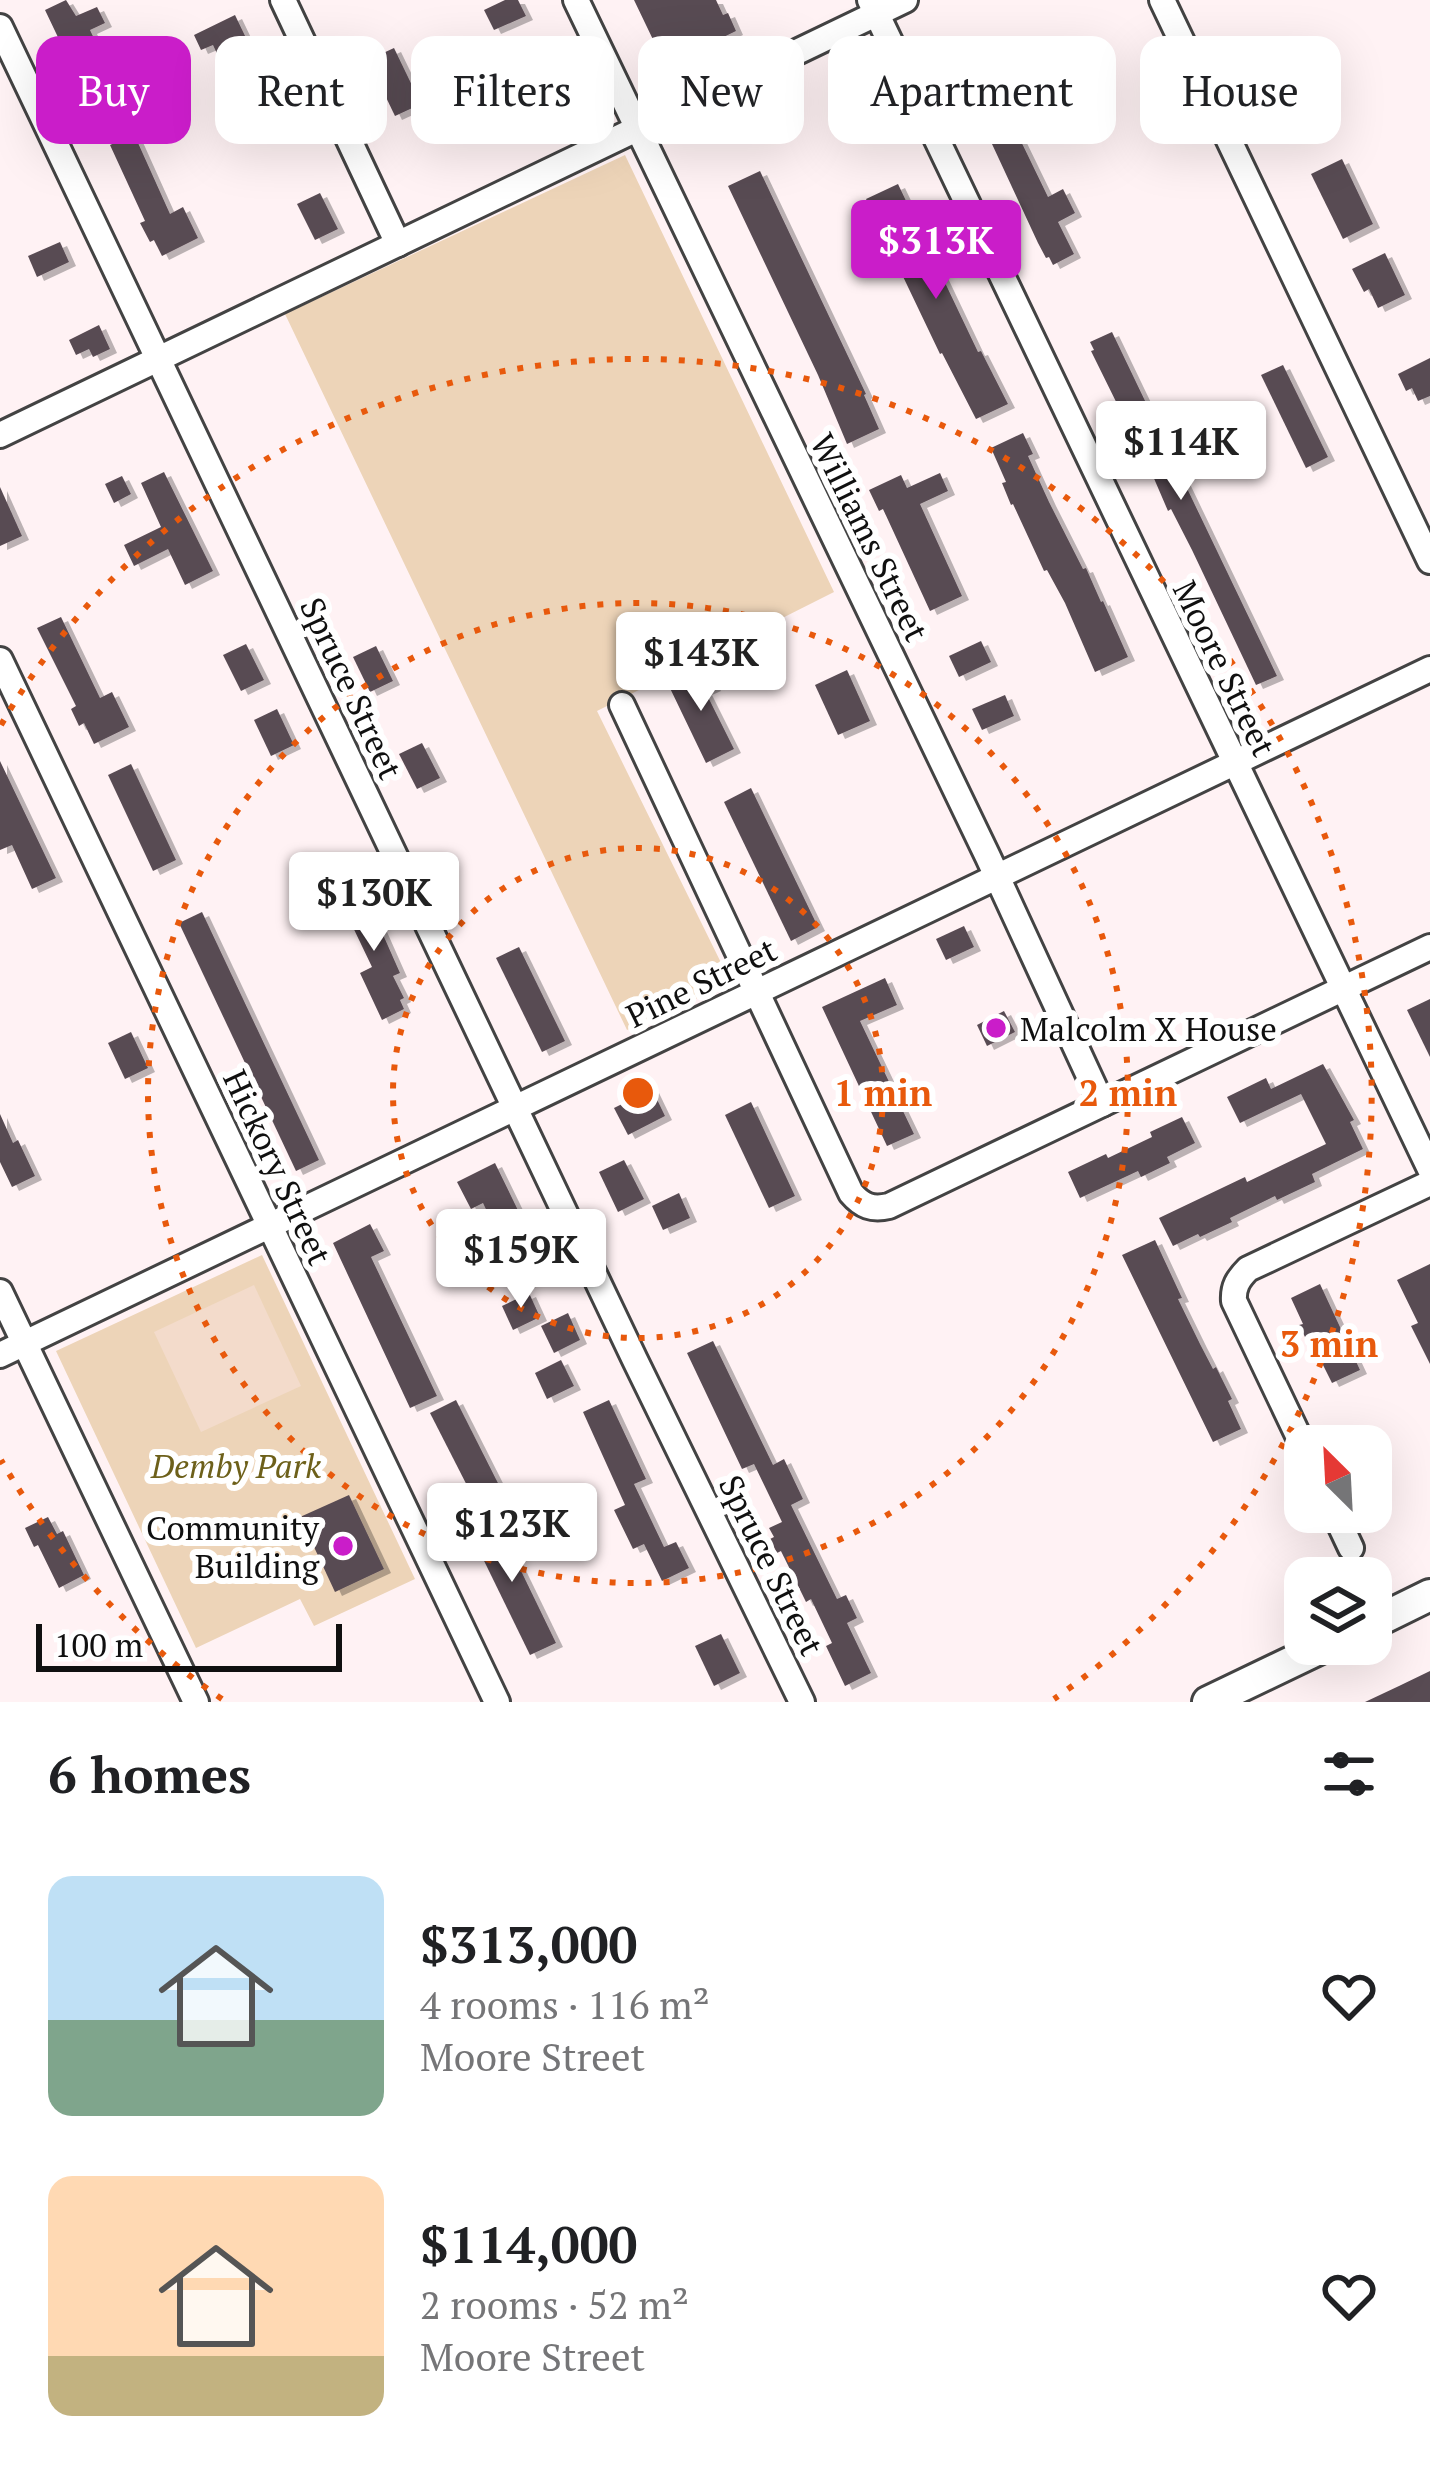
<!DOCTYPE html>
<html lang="en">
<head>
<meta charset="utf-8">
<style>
  body { margin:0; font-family:"PT Serif",serif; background:#f6f6f6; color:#202124; height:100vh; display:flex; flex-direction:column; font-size:45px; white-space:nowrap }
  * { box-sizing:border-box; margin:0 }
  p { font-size:39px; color:#757577 }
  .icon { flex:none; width:66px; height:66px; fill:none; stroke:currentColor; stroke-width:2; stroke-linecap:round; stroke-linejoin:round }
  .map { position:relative; height:1702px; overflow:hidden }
  .panel { display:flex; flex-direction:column; background:#fff; flex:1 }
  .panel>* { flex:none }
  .hud { position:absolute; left:36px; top:36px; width:1359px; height:108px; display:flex; gap:24px }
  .needle { width:78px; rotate:336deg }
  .tools { position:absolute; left:1284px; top:1425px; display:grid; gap:24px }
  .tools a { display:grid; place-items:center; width:108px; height:108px; border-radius:24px; background:#fff; box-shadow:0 12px 48px #0002; font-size:60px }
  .scale { position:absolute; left:36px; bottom:30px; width:306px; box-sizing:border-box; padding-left:12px; border:6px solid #101010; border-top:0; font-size:33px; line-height:42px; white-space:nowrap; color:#101010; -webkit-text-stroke:9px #fff; paint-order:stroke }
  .price { position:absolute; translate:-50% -102px; padding:0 27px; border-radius:12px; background:#fff; color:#222; font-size:39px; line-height:78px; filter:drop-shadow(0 3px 6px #0008) }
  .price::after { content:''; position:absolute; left:50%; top:72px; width:36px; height:27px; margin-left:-18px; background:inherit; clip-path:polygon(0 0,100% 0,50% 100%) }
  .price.on { background:#ca1dc9; color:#fff }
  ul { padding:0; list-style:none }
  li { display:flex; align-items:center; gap:36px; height:300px; padding:0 48px }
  li span { display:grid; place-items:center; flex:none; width:336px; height:240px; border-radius:24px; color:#555 }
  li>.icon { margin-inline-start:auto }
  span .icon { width:144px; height:144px; fill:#fffc; stroke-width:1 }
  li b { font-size:51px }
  h2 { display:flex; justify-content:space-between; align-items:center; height:144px; padding:0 48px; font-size:51px }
  .pill { padding:0 42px; border-radius:24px; background:#fff; box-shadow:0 12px 48px #0002; font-size:42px; line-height:108px }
  .pill.on { background:#ca1dc9; color:#fff }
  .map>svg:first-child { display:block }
</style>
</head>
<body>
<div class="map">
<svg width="1430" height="1702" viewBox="0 0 1430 1702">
  <defs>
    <filter id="shadow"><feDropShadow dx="7" dy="4" stdDeviation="0" flood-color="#0004"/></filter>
  </defs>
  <rect width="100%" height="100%" fill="#fff2f4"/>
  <!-- green -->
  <g fill="#edd4b8">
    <path d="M625,155L834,592L597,711L731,983L627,1030L285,314Z"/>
    <path d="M262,1255L415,1579L314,1626L300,1599L196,1648L56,1351Z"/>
  </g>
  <!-- pitch -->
  <path fill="#f3dbcb" d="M254,1285L301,1386L201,1432L154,1332Z"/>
  <!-- building -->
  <g fill="#594b53" filter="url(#shadow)">
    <path d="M66,0L76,16L97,7L105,23L90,30L100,51L94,53L119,106L96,117L45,10Z"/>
    <path d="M505,0H518L526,16L494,30L484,10Z"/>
    <path d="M634,0H716L723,15L728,13L736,31L701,48L705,58L670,75Z"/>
    <path d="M235,15L247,40L240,43L250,64L227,75L213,45L201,50L194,35Z"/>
    <path d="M545,44L581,121L556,133L520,56Z"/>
    <path d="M394,48L421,104L395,116L368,60Z"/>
    <path d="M999,96L1048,197L1063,189L1075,213L1058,222L1074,254L1053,265L1049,257L1046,258L1038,243L979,116L982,114L978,106Z"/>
    <path d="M134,134L170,214L183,207L198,238L162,256L154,240L150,242L140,223L145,221L110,145Z"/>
    <path d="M1342,159L1373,224L1343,239L1311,174Z"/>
    <path d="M760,171L866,394L864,395L879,429L847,444L818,375L728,186Z"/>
    <path d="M898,184L978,352L981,351L1008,404L976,419L942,353L940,354L866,199Z"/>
    <path d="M320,193L338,229L315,240L297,204Z"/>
    <path d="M60,242L69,262L37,277L28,256Z"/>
    <path d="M1385,253L1405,295L1378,308L1369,289L1364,292L1352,269Z"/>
    <path d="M99,325L110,349L93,357L89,349L76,355L69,340Z"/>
    <path d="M1112,332L1277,676L1256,685L1192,550L1171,509L1168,511L1131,425L1128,426L1091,351L1094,350L1090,342Z"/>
    <path d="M1430,358V396L1418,401L1412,388L1406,391L1398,374Z"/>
    <path d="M1283,365L1328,457L1306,468L1261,375Z"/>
    <path d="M1023,433L1033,454L1028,456L1049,502L1083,569L1086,568L1101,602L1103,601L1128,657L1095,672L1065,603L1047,570L1044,571L1013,504L1011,505L1002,483L1006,482L991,448Z"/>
    <path d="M164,472L213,571L185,585L168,549L134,566L124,545L161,527L141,483Z"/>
    <path d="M940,473L948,491L920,504L962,596L930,611L883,509L879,511L869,490L901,475L907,488Z"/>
    <path d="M122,476L131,494L114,503L105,484Z"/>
    <path d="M0,487L22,536L0,546Z"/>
    <path d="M61,617L100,698L112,692L129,727L94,744L84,723L79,726L71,709L76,706L37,628Z"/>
    <path d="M981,641L991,662L959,677L949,656Z"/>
    <path d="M246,644L264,680L241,691L223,655Z"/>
    <path d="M376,646L393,681L370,692L353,657Z"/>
    <path d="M703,666L714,687L705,691L734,749L706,763L668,684Z"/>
    <path d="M847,670L870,721L838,735L815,685Z"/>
    <path d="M1005,695L1014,716L982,730L972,709Z"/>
    <path d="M277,709L294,745L271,756L254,720Z"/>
    <path d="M422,743L440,778L417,789L399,754Z"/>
    <path d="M0,761L56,878L32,889L12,845L0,850Z"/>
    <path d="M131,764L176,860L153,871L108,775Z"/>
    <path d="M751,788L818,927L791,941L724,802Z"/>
    <path d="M361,885L400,973L393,976L404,998L400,1000L404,1009L382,1020L360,973L372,967L338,896Z"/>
    <path d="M202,912L319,1160L296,1171L179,923Z"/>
    <path d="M964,926L974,947L946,960L936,939Z"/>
    <path d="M519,947L565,1041L542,1052L496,958Z"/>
    <path d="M885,978L897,1005L860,1021L914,1134L887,1146L822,1007Z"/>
    <path d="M1430,999V1057L1407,1010Z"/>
    <path d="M1004,1011L1015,1032L987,1046L977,1025Z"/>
    <path d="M131,1032L148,1068L125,1079L108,1043Z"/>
    <path d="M1323,1064L1354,1120L1350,1122L1363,1149L1312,1174L1315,1182L1277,1200L1275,1196L1230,1218L1232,1222L1200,1237L1198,1234L1173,1246L1159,1218L1245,1177L1247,1182L1326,1144L1301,1094L1240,1123L1227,1097L1266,1078L1271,1089Z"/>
    <path d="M652,1089L665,1116L628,1135L614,1108Z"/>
    <path d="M751,1102L795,1196L769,1208L725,1115Z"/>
    <path d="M0,1114L13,1143L18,1140L35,1176L12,1187L0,1162Z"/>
    <path d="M1182,1117L1195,1143L1167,1157L1170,1163L1141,1177L1138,1171L1080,1198L1068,1172L1106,1154L1108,1158L1152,1137L1150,1132Z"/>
    <path d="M624,1160L644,1199L618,1212L599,1172Z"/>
    <path d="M495,1163L549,1274L522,1286L483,1203L471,1209L457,1182Z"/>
    <path d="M679,1193L690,1218L663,1230L652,1206Z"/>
    <path d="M370,1224L384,1251L371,1257L437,1396L410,1408L333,1243Z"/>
    <path d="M1155,1240L1182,1298L1178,1299L1200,1344L1213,1369L1216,1367L1232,1399L1228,1401L1241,1429L1213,1442L1122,1255Z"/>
    <path d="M1430,1264V1364L1411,1326L1418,1323L1397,1280Z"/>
    <path d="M1320,1284L1360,1370L1332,1383L1318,1355L1315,1357L1299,1325L1303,1324L1291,1298Z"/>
    <path d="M529,1293L540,1317L513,1330L502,1306Z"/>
    <path d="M568,1313L580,1340L554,1353L541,1326Z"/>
    <path d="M713,1341L773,1465L784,1459L803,1499L791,1505L837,1599L846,1595L857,1618L847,1623L871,1673L845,1686L826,1646L832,1643L811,1599L806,1602L781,1551L777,1553L770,1539L774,1537L769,1528L782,1522L754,1464L742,1469L687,1353Z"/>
    <path d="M561,1360L574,1386L547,1399L535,1373Z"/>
    <path d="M456,1400L505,1497L479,1509L430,1413Z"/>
    <path d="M609,1400L646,1479L634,1484L664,1547L676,1542L689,1568L662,1581L644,1544L633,1549L614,1510L625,1505L583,1412Z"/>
    <path d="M349,1495L384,1569L335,1592L300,1517Z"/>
    <path d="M494,1515L556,1643L530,1655L468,1528Z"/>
    <path d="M48,1517L57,1534L63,1531L84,1575L59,1588L38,1545L34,1547L25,1528Z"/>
    <path d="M721,1634L740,1673L714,1686L695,1646Z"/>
    <path d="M1430,1671V1702H1365L1399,1686Z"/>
  </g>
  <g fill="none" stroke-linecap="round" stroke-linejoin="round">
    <!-- minor casing -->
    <g stroke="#434343" stroke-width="30">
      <g id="minor">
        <path d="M283,0L398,244"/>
        <path d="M576,0L988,857L1102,1104"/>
        <path d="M870,0L1430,1169"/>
        <path d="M1162,0L1430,561"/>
        <path d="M0,27L635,1360L802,1702"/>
        <path d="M0,435L905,0"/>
        <path d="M0,660L497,1702"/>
        <path d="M622,705L851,1193C862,1206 872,1210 889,1206L1430,947"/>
        <path d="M0,1292L196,1702"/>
        <path d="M0,1355L1430,669"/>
        <path d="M1305,1450L1234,1301C1233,1287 1238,1279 1248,1269L1430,1183"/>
        <path d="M1334,1512L1351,1548"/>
      </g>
    </g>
    <!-- tertiary casing -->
    <g stroke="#434343" stroke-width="36">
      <g id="tertiary">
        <path d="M1371,1624L1430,1595"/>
        <path d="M1208,1702L1329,1644"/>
      </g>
    </g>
    <!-- minor -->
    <use href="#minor" stroke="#fff" stroke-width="24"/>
    <!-- tertiary -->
    <use href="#tertiary" stroke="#fff" stroke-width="30"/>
  </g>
  <!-- distance rings -->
  <g fill="none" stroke="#e8590c" stroke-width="6" stroke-dasharray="6 12">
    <circle cx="638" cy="1093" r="245"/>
    <circle cx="638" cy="1093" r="490"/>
    <path d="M222 1699A735 735 0 0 1 1 1460M1 725A735 735 0 1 1 1054 1699"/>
  </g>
  <!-- markers -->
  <g fill="#ca1dc9" stroke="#fff" stroke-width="4.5">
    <circle cx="996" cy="1028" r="12"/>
    <circle cx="343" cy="1546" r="12"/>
  </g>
  <g text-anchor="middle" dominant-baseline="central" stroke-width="12" stroke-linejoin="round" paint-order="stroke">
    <!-- street labels -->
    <g font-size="33" fill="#101010" stroke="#fff">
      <text transform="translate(870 537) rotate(64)">Williams Street</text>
      <text transform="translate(1225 668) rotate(64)">Moore Street</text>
      <text transform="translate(352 688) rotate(65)">Spruce Street</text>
      <text transform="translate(701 982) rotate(-26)">Pine Street</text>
      <text transform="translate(278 1167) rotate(65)">Hickory Street</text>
      <text transform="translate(772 1565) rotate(64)">Spruce Street</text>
    </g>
    <!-- poi labels -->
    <g font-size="33" fill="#101010" stroke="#fff" text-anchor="start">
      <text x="1020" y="1028">Malcolm X House</text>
      <text x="319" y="1527" text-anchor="end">Community<tspan x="319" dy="38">Building</tspan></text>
    </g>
    <!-- park labels -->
    <g font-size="33" font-style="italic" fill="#6d601a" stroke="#fff">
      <text x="236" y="1465">Demby Park</text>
    </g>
  </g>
  <circle cx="638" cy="1093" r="18" fill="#e8590c" stroke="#fff" stroke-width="6"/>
  <g font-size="36" text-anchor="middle" font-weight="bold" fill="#e8590c" stroke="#fff" stroke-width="12" stroke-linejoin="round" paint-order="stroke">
    <text x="883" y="1106">1 min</text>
    <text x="1128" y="1106">2 min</text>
    <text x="1329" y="1357">3 min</text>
  </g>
</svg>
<div class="tools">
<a><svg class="needle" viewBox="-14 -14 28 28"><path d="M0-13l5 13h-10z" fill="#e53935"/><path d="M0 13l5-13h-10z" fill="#757577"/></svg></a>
<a><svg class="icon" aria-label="layers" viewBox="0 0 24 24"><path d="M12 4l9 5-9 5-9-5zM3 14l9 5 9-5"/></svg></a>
</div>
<div class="scale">100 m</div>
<b class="price on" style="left:936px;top:302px">$313K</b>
<b class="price" style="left:1181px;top:503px">$114K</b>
<b class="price" style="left:701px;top:714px">$143K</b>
<b class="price" style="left:374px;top:954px">$130K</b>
<b class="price" style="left:521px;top:1311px">$159K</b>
<b class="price" style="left:512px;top:1585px">$123K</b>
<div class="hud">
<a class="pill on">Buy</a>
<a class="pill">Rent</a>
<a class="pill">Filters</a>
<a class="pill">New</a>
<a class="pill">Apartment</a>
<a class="pill">House</a>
</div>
</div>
<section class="panel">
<h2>6 homes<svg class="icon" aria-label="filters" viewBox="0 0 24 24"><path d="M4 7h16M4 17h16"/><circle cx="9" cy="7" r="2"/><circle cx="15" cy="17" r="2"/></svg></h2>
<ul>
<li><span style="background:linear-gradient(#bfe0f5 60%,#7fa58c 0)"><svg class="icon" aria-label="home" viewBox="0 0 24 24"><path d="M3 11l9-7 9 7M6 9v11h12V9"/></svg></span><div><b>$313,000</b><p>4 rooms · 116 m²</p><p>Moore Street</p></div><svg class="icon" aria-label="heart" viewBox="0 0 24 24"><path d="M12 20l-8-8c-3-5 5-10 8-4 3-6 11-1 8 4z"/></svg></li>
<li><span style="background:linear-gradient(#ffd9b3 75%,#c2b280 0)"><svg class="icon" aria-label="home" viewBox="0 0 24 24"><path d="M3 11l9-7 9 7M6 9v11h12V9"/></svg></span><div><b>$114,000</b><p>2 rooms · 52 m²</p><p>Moore Street</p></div><svg class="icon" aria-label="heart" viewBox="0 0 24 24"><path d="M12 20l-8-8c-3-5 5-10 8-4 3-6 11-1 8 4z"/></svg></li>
</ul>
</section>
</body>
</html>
